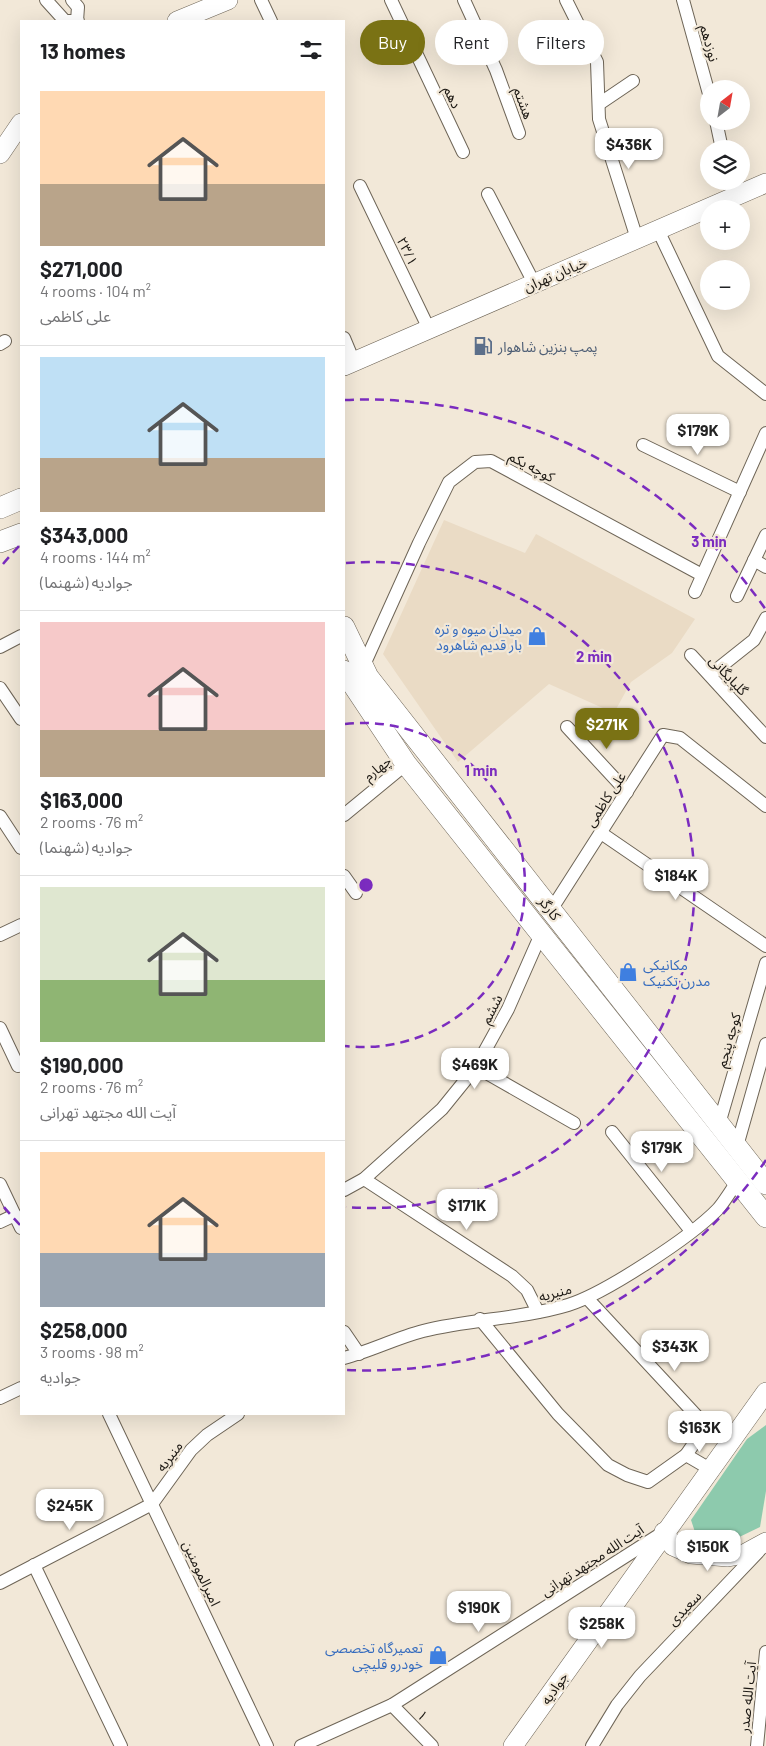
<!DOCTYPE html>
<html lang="en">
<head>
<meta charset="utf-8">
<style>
  body { margin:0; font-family:Barlow,"Noto Sans Arabic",sans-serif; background:#f6f6f6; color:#202124; height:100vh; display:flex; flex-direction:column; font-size:19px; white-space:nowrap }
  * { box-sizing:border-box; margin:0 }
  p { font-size:16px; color:#757577 }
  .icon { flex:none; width:28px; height:28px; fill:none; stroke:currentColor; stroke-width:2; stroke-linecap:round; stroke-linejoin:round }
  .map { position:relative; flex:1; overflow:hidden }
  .details { position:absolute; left:20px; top:20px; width:325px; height:1395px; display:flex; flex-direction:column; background:#fff; border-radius:0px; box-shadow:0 5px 20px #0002 }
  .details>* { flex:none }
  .guide { position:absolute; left:360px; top:20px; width:330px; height:45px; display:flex; gap:10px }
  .needle { width:32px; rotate:31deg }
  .buttons { position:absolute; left:700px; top:80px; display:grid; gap:10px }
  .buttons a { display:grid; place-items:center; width:50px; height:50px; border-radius:50%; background:#fff; box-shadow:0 5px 20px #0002; font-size:25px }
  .price { position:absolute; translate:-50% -42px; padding:0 11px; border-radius:10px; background:#fff; color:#222; font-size:16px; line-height:32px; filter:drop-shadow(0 1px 2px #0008) }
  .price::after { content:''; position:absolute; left:50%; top:30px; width:15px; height:11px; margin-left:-8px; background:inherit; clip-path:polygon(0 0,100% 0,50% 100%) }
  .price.current { background:#7a7214; color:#fff }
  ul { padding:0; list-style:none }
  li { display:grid; align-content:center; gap:10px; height:265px; padding:0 20px }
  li+li { border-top:1px solid #e0e0e0 }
  li span { display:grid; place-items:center; height:155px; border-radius:0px; color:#555 }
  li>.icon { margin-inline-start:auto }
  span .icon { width:90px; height:90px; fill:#fffc; stroke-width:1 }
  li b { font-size:21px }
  h2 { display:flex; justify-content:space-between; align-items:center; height:60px; padding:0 20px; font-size:21px }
  .chip { padding:0 18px; border-radius:22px; background:#fff; box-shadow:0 5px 20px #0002; font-size:18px; line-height:45px }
  .chip.current { background:#7a7214; color:#fff }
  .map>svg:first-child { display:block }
</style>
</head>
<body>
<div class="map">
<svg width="766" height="1746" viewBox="0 0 766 1746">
  <rect width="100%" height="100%" fill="#f2e8d8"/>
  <!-- built -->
  <path fill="#eadbc5" d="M444,520L525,553L536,534L695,619L672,653L631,682L614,713L549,684L458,762L383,654Z"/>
  <!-- green -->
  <path fill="#8dcaad" d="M766,1425V1491L760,1527L731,1541L697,1538L691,1520L747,1439Z"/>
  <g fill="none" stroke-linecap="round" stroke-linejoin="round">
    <!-- street casing -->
    <g stroke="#6e6557" stroke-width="14">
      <g id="street">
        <path d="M46,0L65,21H78"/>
        <path d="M72,0L78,7L77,21"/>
        <path d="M261,0L271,21"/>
        <path d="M391,0L463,152"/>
        <path d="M464,0L496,70L519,133"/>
        <path d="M566,0L597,62L599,119L637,239"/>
        <path d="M683,0L709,94"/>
        <path d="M599,104L633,81"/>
        <path d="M716,121L722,149"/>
        <path d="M730,181L734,197"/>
        <path d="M360,186L429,329"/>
        <path d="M488,194L534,283"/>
        <path d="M658,230L718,356L766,394"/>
        <path d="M344,338L354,362"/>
        <path d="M0,344L5,341"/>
        <path d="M643,445L740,492"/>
        <path d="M754,560L766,567"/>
        <path d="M695,592L766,433"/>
        <path d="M737,596L766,535"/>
        <path d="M0,647L21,636"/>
        <path d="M691,655L766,737"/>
        <path d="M363,667L419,543L449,482L475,462L491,461L702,575"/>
        <path d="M710,675L754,640L766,618"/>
        <path d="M0,688L21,719"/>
        <path d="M567,727L627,792"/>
        <path d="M344,815L406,764"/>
        <path d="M0,816L21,848"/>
        <path d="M601,833L766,946"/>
        <path d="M344,876L356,893"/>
        <path d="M551,910L663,735L680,738L766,806"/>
        <path d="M0,935L21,925"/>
        <path d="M0,1028L18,1066"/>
        <path d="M476,1067L574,1123"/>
        <path d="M719,1124L766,963"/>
        <path d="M612,1132L691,1231"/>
        <path d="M737,1146L766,1044"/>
        <path d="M364,1179L512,1276L527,1290L538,1312"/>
        <path d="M0,1184L21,1228"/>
        <path d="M344,1190L364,1179L442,1109L476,1067L508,1009L541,934"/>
        <path d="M0,1222L15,1215"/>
        <path d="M587,1298L706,1426L686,1455"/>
        <path d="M480,1319L558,1414L608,1465L627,1475L648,1482L686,1455L710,1469"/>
        <path d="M344,1332L359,1354"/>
        <path d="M344,1358C371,1351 396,1338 423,1331C471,1319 521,1319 568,1305C604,1294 691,1237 718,1209C725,1201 731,1190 738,1181"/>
        <path d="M0,1398L21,1388"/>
        <path d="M109,1414L267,1746"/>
        <path d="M34,1565L121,1746"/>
        <path d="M0,1583L152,1504L191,1450L207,1435L238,1414"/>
        <path d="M392,1705L432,1746"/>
        <path d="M301,1746L392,1705L659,1535"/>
        <path d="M592,1746L617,1705L640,1676L759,1551"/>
        <path d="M757,1746L766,1652"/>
      </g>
    </g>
    <!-- secondary casing -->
    <g stroke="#6e6557" stroke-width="20">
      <g id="secondary">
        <path d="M177,21L228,0"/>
        <path d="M0,154L21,123"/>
        <path d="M344,366L766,183"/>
        <path d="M664,1532L673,1546L691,1554L728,1557L744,1554L766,1542"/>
        <path d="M513,1746L766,1392"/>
      </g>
    </g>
    <!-- primary casing -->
    <g stroke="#6e6557" stroke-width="22">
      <g id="primary">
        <path d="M0,508L21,499"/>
        <path d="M0,542L21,534"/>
        <path d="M344,627L368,677L766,1184"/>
        <path d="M344,671L406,764L766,1217"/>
      </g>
    </g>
    <!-- street -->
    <use href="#street" stroke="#fff" stroke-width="12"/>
    <!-- secondary -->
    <use href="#secondary" stroke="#fff" stroke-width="19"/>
    <!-- primary -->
    <use href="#primary" stroke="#fff" stroke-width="21"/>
  </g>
  <!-- distance rings -->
  <g fill="none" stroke="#7b2cbf" stroke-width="2.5" stroke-dasharray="9 6">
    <path d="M345 724A162 162 0 1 1 345 1046"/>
    <path d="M346 563A323 323 0 1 1 346 1207"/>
    <path d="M766 1160A485 485 0 0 1 345 1370M20 1225A485 485 0 0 1 3 1206M3 564A485 485 0 0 1 20 545M345 400A485 485 0 0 1 766 610"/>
  </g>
  <!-- icons -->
  <defs>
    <g id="fuel-bare" transform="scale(1.5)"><path d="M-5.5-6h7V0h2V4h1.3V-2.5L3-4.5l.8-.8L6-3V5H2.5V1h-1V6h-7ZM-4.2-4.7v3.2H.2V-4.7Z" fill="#5c6f8a" stroke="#f2e8d8" stroke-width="2.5" paint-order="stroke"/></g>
    <g id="shop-bare" transform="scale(1.5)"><path d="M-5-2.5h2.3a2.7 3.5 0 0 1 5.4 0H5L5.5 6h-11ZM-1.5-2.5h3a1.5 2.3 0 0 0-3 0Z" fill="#3f7fe0" stroke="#f2e8d8" stroke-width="2.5" paint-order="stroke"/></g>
  </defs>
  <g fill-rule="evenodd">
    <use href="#fuel-bare" x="483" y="346"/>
    <use href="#shop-bare" x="537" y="636"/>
    <use href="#shop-bare" x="628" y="972"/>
    <use href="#shop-bare" x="438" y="1655"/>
  </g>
  <g text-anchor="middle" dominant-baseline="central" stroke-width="4.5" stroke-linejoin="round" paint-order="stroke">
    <!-- street labels -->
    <g font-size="14" fill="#1c1813" stroke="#f2e8d8">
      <text transform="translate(710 43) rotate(75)">نوزدهم</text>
      <text transform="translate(453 97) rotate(65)">دهم</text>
      <text transform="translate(524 103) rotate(70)">هشتم</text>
      <text transform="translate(408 251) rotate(64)">۲۳/۱</text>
      <text transform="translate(555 274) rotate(-23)">خیابان تهران</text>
      <text transform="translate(532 466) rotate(28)">کوچه یکم</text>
      <text transform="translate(729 675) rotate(47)">گلپایگانی</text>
      <text transform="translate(377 768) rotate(-39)">چهارم</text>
      <text transform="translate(605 799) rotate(-57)">علی کاظمی</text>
      <text transform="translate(550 908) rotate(52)">کارگر</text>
      <text transform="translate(491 1009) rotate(-63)">ششم</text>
      <text transform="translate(728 1040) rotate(-74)">کوچه پنجم</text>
      <text transform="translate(555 1292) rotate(-15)">منیریه</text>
      <text transform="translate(169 1456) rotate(-53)">منیریه</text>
      <text transform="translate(592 1560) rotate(-33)">آیت الله مجتهد تهرانی</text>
      <text transform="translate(202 1573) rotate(65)">امیرالمومنین</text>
      <text transform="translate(684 1608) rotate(-46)">سعیدی</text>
      <text transform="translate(554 1688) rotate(-55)">جوادیه</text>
      <text transform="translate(747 1697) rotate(-84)">آیت الله صدر</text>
      <text transform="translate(423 1715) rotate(46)">۱</text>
    </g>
    <!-- service labels -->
    <g font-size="14" fill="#4e5e75" stroke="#f2e8d8" text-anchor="start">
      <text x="498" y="346">پمپ بنزین شاهوار</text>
    </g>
    <!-- shop labels -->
    <g font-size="14" fill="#366cbe" stroke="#f2e8d8" text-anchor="end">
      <text x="522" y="628">میدان میوه و تره<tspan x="522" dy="16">بار قدیم شاهرود</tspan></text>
      <text x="643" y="964" text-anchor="start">مکانیکی<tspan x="643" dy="16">مدرن تکنیک</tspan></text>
      <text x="423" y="1647">تعمیرگاه تخصصی<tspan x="423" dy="16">خودرو قلیچی</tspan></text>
    </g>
  </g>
  <circle cx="366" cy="885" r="8" fill="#7b2cbf" stroke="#f2e8d8" stroke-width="2.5"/>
  <g font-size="15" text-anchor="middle" font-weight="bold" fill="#7b2cbf" stroke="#f2e8d8" stroke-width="4.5" stroke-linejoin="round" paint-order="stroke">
    <text x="709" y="547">3 min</text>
    <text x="594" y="662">2 min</text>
    <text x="481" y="776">1 min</text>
  </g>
</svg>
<div class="buttons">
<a><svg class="needle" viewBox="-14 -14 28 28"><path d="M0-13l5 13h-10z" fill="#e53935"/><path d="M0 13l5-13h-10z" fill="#757577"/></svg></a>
<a><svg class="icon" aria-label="layers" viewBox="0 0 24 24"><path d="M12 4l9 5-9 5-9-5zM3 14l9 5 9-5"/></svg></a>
<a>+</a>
<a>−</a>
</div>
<b class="price" style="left:629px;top:170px">$436K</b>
<b class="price" style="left:698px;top:456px">$179K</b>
<b class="price current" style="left:607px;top:750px">$271K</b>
<b class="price" style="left:676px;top:901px">$184K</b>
<b class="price" style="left:475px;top:1090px">$469K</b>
<b class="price" style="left:662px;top:1173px">$179K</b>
<b class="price" style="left:467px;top:1231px">$171K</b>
<b class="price" style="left:675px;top:1372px">$343K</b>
<b class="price" style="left:700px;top:1453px">$163K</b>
<b class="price" style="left:70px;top:1531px">$245K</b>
<b class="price" style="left:708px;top:1572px">$150K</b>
<b class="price" style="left:479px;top:1633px">$190K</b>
<b class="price" style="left:602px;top:1649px">$258K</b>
<div class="guide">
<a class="chip current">Buy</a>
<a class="chip">Rent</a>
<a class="chip">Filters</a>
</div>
<section class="details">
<h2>13 homes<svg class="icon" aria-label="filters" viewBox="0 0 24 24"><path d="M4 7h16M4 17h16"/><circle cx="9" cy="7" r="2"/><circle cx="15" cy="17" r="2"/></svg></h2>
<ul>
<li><span style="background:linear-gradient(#ffd9b3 60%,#b9a48a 0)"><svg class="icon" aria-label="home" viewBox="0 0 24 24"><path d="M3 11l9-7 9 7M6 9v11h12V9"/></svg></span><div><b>$271,000</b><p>4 rooms · 104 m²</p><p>علی کاظمی</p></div></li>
<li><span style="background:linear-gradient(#bfe0f5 65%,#b9a48a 0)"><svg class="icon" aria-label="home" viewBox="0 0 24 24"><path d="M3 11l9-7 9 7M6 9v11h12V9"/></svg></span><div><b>$343,000</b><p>4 rooms · 144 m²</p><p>جوادیه (شهنما)</p></div></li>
<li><span style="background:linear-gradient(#f6c9c9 70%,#b9a48a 0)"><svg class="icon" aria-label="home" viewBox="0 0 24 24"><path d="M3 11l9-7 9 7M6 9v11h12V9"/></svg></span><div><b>$163,000</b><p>2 rooms · 76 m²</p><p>جوادیه (شهنما)</p></div></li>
<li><span style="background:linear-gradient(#dfe7d0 60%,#8fb573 0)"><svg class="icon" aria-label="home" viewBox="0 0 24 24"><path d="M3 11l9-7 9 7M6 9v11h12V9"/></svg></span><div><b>$190,000</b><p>2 rooms · 76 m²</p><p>آیت الله مجتهد تهرانی</p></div></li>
<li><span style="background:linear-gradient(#ffd9b3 65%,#9aa5b1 0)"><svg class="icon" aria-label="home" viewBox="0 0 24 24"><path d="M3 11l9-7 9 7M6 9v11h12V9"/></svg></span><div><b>$258,000</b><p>3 rooms · 98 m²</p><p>جوادیه</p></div></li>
</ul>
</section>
</div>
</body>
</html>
